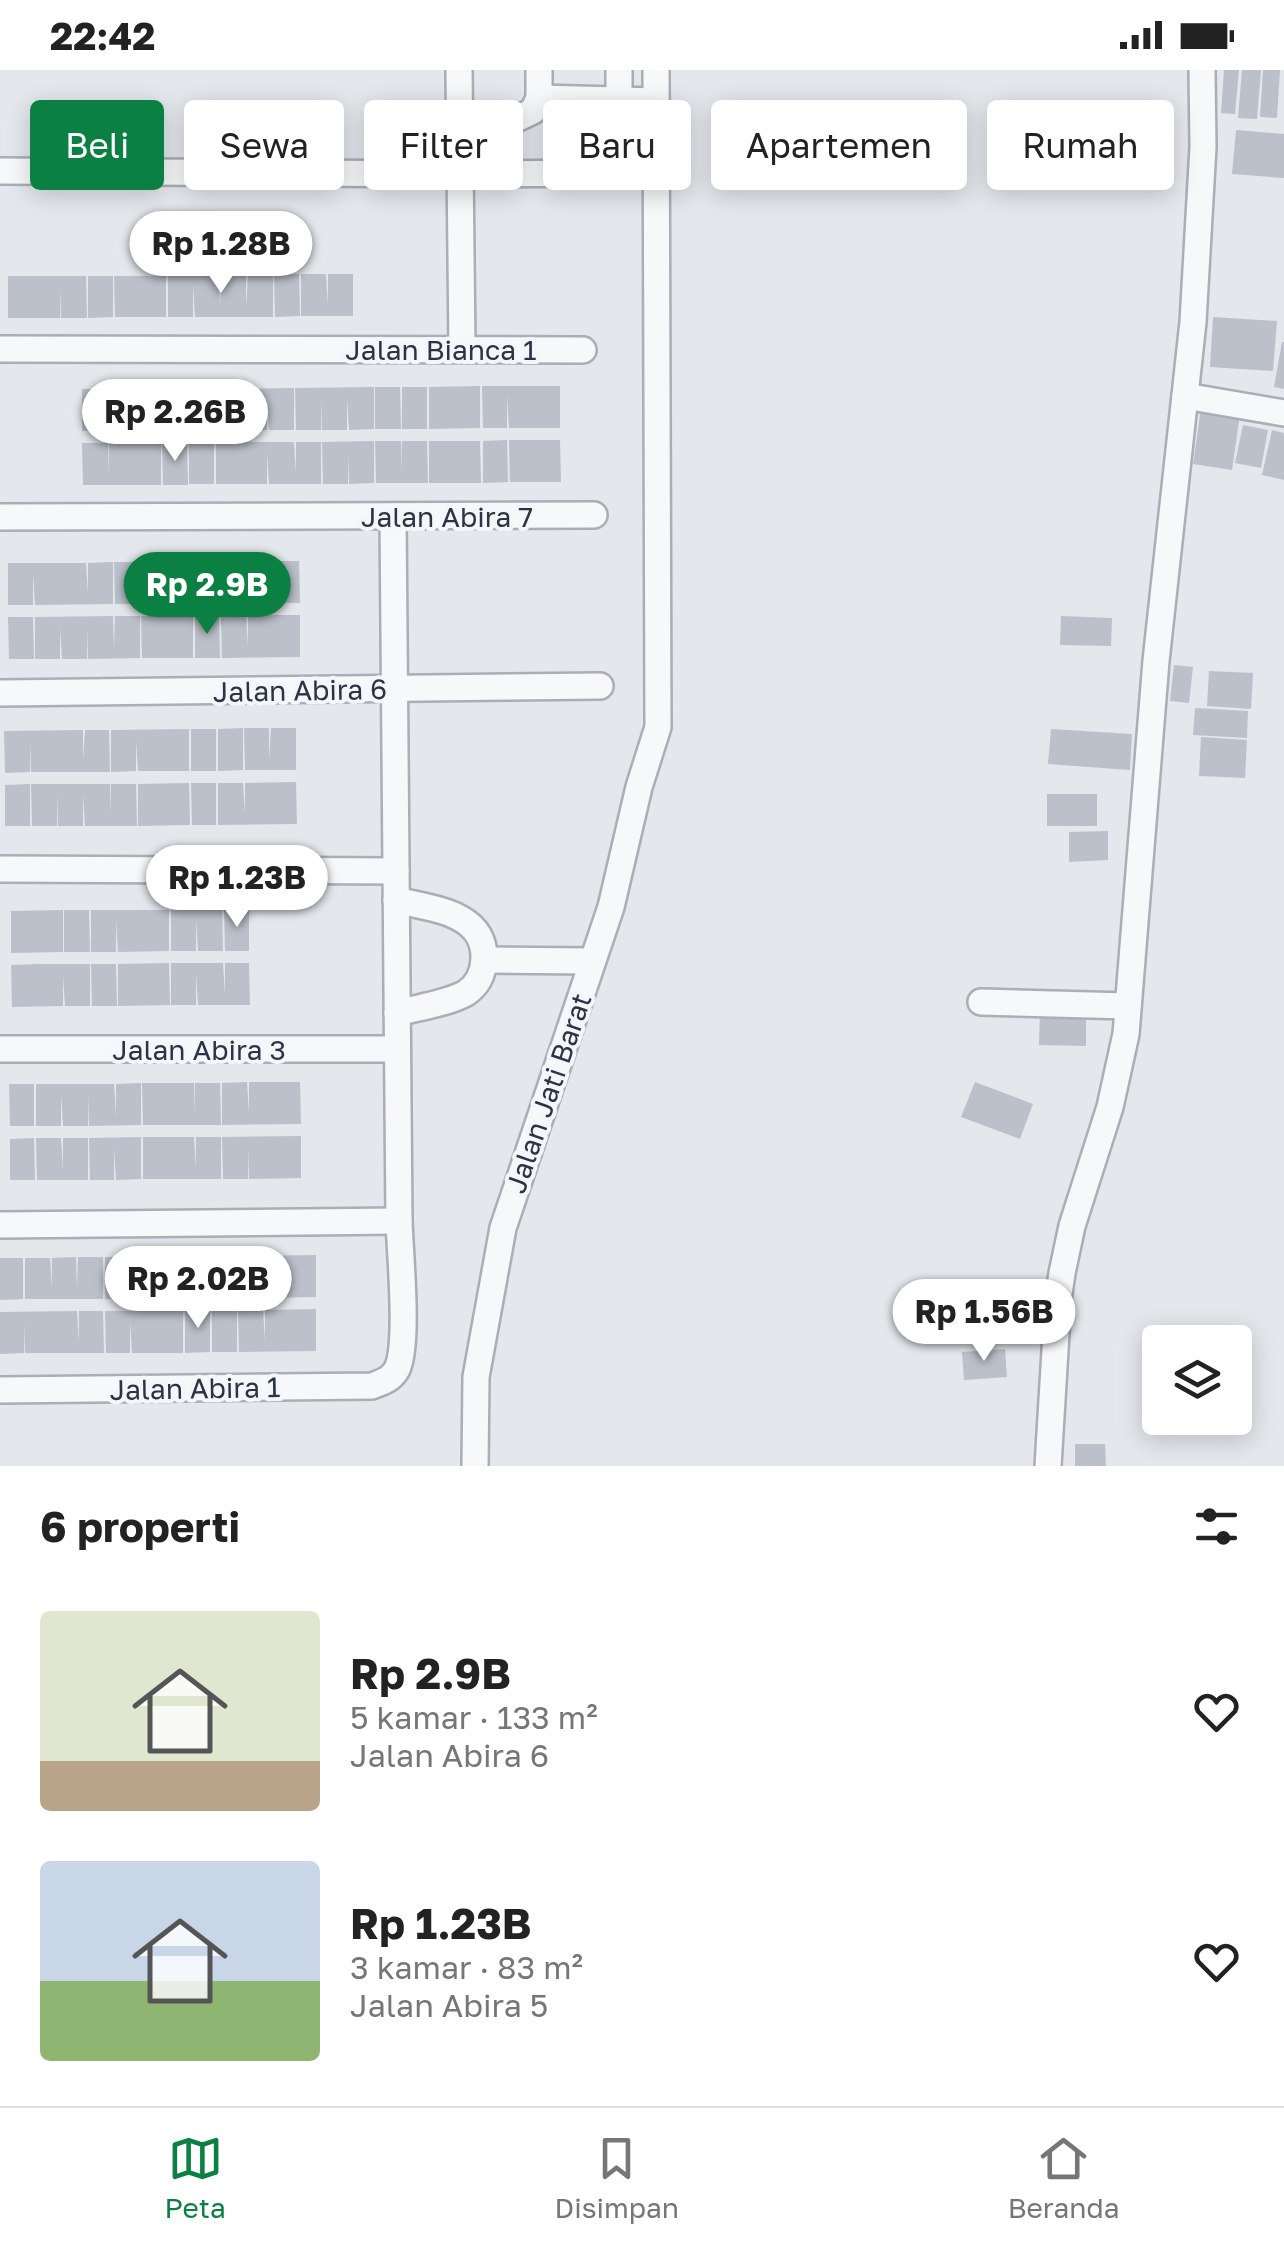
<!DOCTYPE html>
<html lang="id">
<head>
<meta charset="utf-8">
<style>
  body { margin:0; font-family:"Golos Text",sans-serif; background:#f2f2f2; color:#222; height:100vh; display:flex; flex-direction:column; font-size:38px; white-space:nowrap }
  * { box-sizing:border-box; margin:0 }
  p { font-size:32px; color:#767676 }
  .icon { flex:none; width:55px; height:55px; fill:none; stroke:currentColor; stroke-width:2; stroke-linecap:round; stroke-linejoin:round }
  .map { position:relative; height:1396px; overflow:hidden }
  .drawer { display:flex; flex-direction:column; background:#fff; flex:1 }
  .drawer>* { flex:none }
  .top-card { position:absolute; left:30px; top:30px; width:1225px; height:90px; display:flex; gap:20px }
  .fabs { position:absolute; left:1142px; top:1255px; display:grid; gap:20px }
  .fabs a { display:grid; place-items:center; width:110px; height:110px; border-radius:10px; background:#fff; box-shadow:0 5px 25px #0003; font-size:50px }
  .price { position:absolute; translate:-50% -85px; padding:0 22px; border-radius:35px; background:#fff; color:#222; font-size:32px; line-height:65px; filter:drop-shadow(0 2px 5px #0008) }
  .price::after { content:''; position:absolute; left:50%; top:60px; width:30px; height:22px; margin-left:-15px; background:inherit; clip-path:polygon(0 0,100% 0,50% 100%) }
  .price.current { background:#0b8043; color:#fff }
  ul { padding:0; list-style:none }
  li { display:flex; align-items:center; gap:30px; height:250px; padding:0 40px }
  li span { display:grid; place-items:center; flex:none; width:280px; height:200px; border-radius:10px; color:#555 }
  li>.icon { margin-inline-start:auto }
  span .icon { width:120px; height:120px; fill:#fffc; stroke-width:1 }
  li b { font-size:42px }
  h2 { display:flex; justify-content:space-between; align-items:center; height:120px; padding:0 40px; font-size:42px }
  .chip { padding:0 35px; border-radius:10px; background:#fff; box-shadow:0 5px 25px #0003; font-size:35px; line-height:90px }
  .chip.current { background:#0b8043; color:#fff }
  .status { display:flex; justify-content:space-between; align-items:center; height:70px; padding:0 50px; background:#fff; direction:ltr }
  .status svg { height:28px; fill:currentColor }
  .tabs { display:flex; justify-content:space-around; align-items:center; height:140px; border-top:2px solid #e0e0e0; background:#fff; font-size:28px; color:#767676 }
  .tabs a { display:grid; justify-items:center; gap:5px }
  .tabs .current { color:#0b8043 }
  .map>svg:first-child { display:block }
</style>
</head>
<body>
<div class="status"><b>22:42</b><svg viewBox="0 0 49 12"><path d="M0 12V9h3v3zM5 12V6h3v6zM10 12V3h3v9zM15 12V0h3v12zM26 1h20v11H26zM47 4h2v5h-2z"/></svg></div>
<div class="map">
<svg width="1284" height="1396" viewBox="0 0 1284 1396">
  <rect width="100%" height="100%" fill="#e4e7ec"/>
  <!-- building -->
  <g fill="#bbc0ca">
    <path d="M1224,0H1239L1235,44L1221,43Z"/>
    <path d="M1242,0H1261L1257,49L1238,48Z"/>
    <path d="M1263,0H1280L1277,48L1260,47Z"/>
    <path d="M1236,60L1284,64V108L1232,104Z"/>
    <path d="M299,204L300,246L275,247L274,205Z"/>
    <path d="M301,204H326L328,236V204H353V246H301Z"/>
    <path d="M219,205L220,236L221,205H246V236L248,205H273V247H195L193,215V247H168V206Z"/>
    <path d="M8,206H86L87,248H61L60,216V248H8Z"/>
    <path d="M88,206H113V247L88,248Z"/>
    <path d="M114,206H166V247H115Z"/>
    <path d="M1213,247L1277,251L1273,301L1210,297Z"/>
    <path d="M1282,272H1284V319L1274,317Z"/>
    <path d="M480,316V358L429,359V317Z"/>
    <path d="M482,316H560V358H509L507,327V358H483Z"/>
    <path d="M374,317V359L349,360L347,328V360H322L321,328V360H296L295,318Z"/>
    <path d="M375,317H400L401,359H375Z"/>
    <rect x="402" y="317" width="25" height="42"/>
    <path d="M294,318V360H269L267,328V360H216V319Z"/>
    <path d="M82,319H107L109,351V319H134L135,351V319H160L161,361H82Z"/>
    <path d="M162,319H214V360H189L187,329V360L162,361Z"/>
    <path d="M1201,338L1240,344L1232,400L1193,394Z"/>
    <path d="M1243,355L1268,360L1261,398L1235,393Z"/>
    <path d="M1272,360L1284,363V410L1262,405Z"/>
    <path d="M507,370L508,412L483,413V371Z"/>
    <path d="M509,370H560L561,412H510Z"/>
    <path d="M374,371V413L349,414L348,382V414H323L322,372Z"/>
    <path d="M375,371H401L402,403V371H427L428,413H376Z"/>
    <path d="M429,371H480L481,413H429Z"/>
    <rect x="189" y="372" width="25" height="42"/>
    <path d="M216,372H294L296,404V372H321V414H269L267,382V414H216Z"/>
    <path d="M82,373H108L109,405V373H161V415H83Z"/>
    <path d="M162,373H187L188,415H163Z"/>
    <path d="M219,491V533L195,534L194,492Z"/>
    <rect x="221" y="491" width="25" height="42"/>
    <path d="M248,491H273L274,523V491H299L300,533H248Z"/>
    <path d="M113,492V534L35,535L33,503V535H8V493H86L88,524V493Z"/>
    <path d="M114,492H192L193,534H141L140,503V534H115Z"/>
    <path d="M246,545L248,577V545H300V587L222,588L221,546Z"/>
    <path d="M113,546L114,578L115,546H140V588L88,589L87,557V589H62L60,557V589H35V547Z"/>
    <path d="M141,546H193V588H142Z"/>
    <path d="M195,546H219L220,588H195Z"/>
    <path d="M1061,546L1112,548L1111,576L1060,575Z"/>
    <path d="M8,547H33L34,589H9Z"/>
    <path d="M1174,595L1193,597L1189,633L1170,631Z"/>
    <path d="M1209,601L1253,603L1251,639L1207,636Z"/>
    <path d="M1195,638L1248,641L1247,668L1193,665Z"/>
    <path d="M243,658V700L218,701V659Z"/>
    <path d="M244,658H269V690L271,658H296V700H245Z"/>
    <path d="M189,659V701H138L136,670V701L111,702V660Z"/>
    <rect x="191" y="659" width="25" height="42"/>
    <path d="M1051,659L1132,664L1130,700L1048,694Z"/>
    <path d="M83,660V691L85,660H109L110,702H31L30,670V702L5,703L4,661Z"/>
    <path d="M1201,667L1247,670L1245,708L1199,706Z"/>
    <path d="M296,712L297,754L218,755V713H243L245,744V713Z"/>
    <path d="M189,713L190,755L138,756V714Z"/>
    <path d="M191,713H216V755H192Z"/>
    <path d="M30,714V756H5V715Z"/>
    <path d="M31,714H110V745L111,714H136L137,756H85L83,724V756H58V724L57,756H32Z"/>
    <rect x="1047" y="724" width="50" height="32"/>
    <path d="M1108,761V790L1069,792V762Z"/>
    <path d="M222,839L223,881H198L196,849V881H171V840Z"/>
    <path d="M224,839H249V881H225Z"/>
    <path d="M63,840V882L11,883V841Z"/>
    <path d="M64,840H89L90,882H64Z"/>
    <path d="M91,840H169V881L118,882L116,850V882H91Z"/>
    <path d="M169,893L170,935L118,936V894Z"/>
    <path d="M171,893H223L225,925V893H249L250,935H198L196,904V935H171Z"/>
    <path d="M38,894H90V936H65L63,905V936L12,937L11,895Z"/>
    <path d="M91,894H116L117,936H92Z"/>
    <path d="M1040,939H1086V976L1039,975Z"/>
    <path d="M247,1012L249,1044V1012H300L301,1054L222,1055V1013Z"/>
    <path d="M975,1012L1033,1034L1020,1069L961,1047Z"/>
    <path d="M141,1013V1055L89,1056L88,1024V1056H63L61,1024V1056H36V1014H114L116,1045V1014Z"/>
    <path d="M142,1013H194L195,1045V1013H220L221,1055H143Z"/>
    <path d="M9,1014H34V1056H10Z"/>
    <path d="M301,1066V1108L249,1109L248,1077V1109H223L222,1067Z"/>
    <path d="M141,1067V1109L116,1110L114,1078V1110H90L89,1068Z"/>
    <path d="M143,1067H194L196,1098V1067H221V1109H143Z"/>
    <path d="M34,1068L35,1110H10V1069Z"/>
    <path d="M36,1068H61L63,1100V1068H88V1110H37Z"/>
    <path d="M316,1185V1227L265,1228L263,1196V1228H238V1186Z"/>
    <path d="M210,1186L211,1218V1186H236L237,1228L185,1229L184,1187Z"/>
    <path d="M76,1187L77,1219L78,1187H103V1229H25V1188H50L52,1219V1188Z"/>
    <path d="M105,1187H130L132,1218V1187H183V1229H105Z"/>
    <path d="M0,1188H23V1229L0,1230Z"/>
    <path d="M316,1239V1281L239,1282L238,1240H263L265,1271V1240Z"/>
    <path d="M210,1240V1282L185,1283V1241Z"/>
    <rect x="212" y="1240" width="25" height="42"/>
    <path d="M77,1241L79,1273V1241H103L104,1283H25L24,1252V1283L0,1284V1242Z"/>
    <path d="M105,1241H183V1283H132L130,1251V1283H106Z"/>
    <path d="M1005,1279L1007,1307L964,1310L962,1282Z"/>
    <path d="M1075,1374H1105L1106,1396H1075Z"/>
  </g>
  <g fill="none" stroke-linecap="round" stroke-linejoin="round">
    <!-- minor casing -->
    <g stroke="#a9aeb7" stroke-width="30">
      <g id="minor">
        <path d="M459,0L462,279"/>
        <path d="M539,28L656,31"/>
        <path d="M619,30V0"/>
        <path d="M460,76L533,41L539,28V0"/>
        <path d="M0,101L459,104L594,103"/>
        <path d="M0,279L583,280"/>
        <path d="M1185,326L1284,343"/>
        <path d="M0,447L594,445"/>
        <path d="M0,623L600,616"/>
        <path d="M0,799L396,801"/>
        <path d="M396,830C432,839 486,842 484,890C483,904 478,915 466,923C446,934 419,937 397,943"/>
        <path d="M484,890L592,891"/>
        <path d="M981,932L1128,936"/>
        <path d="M0,979H397"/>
        <path d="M0,1155L399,1151"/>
        <path d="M0,1320L372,1316C382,1312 391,1310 397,1299C409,1274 400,1183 399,1151L393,446"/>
        <path d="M475,1396L476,1307L503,1158L611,837L639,717L658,657L656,0"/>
        <path d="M1048,1396L1058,1231L1062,1203L1072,1156L1110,1037L1126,964L1156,591L1193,252L1203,77L1202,0"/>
      </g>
    </g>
    <!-- minor -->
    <use href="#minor" stroke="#f7f8fa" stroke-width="25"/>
  </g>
  <g text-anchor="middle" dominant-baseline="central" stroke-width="8" stroke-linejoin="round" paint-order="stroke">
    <!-- street labels -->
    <g font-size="28" fill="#2b3445" stroke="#f4f6f9">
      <text x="441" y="279">Jalan Bianca 1</text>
      <text x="447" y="446">Jalan Abira 7</text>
      <text transform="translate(300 620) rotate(-1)">Jalan Abira 6</text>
      <text x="199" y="979">Jalan Abira 3</text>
      <text transform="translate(548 1023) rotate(-71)">Jalan Jati Barat</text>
      <text transform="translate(195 1318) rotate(-1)">Jalan Abira 1</text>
    </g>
  </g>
</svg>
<div class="fabs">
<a><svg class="icon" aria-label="layers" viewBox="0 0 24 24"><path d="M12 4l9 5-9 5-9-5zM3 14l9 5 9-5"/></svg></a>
</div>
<b class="price" style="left:221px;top:226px">Rp 1.28B</b>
<b class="price" style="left:175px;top:394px">Rp 2.26B</b>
<b class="price current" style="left:207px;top:567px">Rp 2.9B</b>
<b class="price" style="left:237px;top:860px">Rp 1.23B</b>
<b class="price" style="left:198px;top:1261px">Rp 2.02B</b>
<b class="price" style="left:984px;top:1294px">Rp 1.56B</b>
<div class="top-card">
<a class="chip current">Beli</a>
<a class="chip">Sewa</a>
<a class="chip">Filter</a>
<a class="chip">Baru</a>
<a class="chip">Apartemen</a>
<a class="chip">Rumah</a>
</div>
</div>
<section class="drawer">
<h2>6 properti<svg class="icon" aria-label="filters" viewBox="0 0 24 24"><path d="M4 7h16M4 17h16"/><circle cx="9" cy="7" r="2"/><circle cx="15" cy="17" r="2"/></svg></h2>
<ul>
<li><span style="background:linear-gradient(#dfe7d0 75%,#b9a48a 0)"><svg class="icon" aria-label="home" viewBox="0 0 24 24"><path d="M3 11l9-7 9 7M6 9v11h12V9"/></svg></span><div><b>Rp 2.9B</b><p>5 kamar · 133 m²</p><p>Jalan Abira 6</p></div><svg class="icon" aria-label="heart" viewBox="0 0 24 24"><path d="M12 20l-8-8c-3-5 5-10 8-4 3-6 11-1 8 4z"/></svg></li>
<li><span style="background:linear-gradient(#c9d6e8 60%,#8fb573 0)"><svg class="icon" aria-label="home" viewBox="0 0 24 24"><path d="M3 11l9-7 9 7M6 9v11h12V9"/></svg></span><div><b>Rp 1.23B</b><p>3 kamar · 83 m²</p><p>Jalan Abira 5</p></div><svg class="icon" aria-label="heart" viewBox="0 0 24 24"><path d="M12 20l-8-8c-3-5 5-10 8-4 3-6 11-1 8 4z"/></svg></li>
</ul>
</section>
<nav class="tabs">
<a class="current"><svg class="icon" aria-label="map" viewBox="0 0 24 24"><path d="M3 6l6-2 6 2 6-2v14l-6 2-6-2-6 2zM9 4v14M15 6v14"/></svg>Peta</a>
<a><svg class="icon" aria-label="saved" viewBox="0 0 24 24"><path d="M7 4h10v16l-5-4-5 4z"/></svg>Disimpan</a>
<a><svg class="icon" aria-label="home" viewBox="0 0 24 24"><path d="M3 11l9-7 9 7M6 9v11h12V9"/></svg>Beranda</a>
</nav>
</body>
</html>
